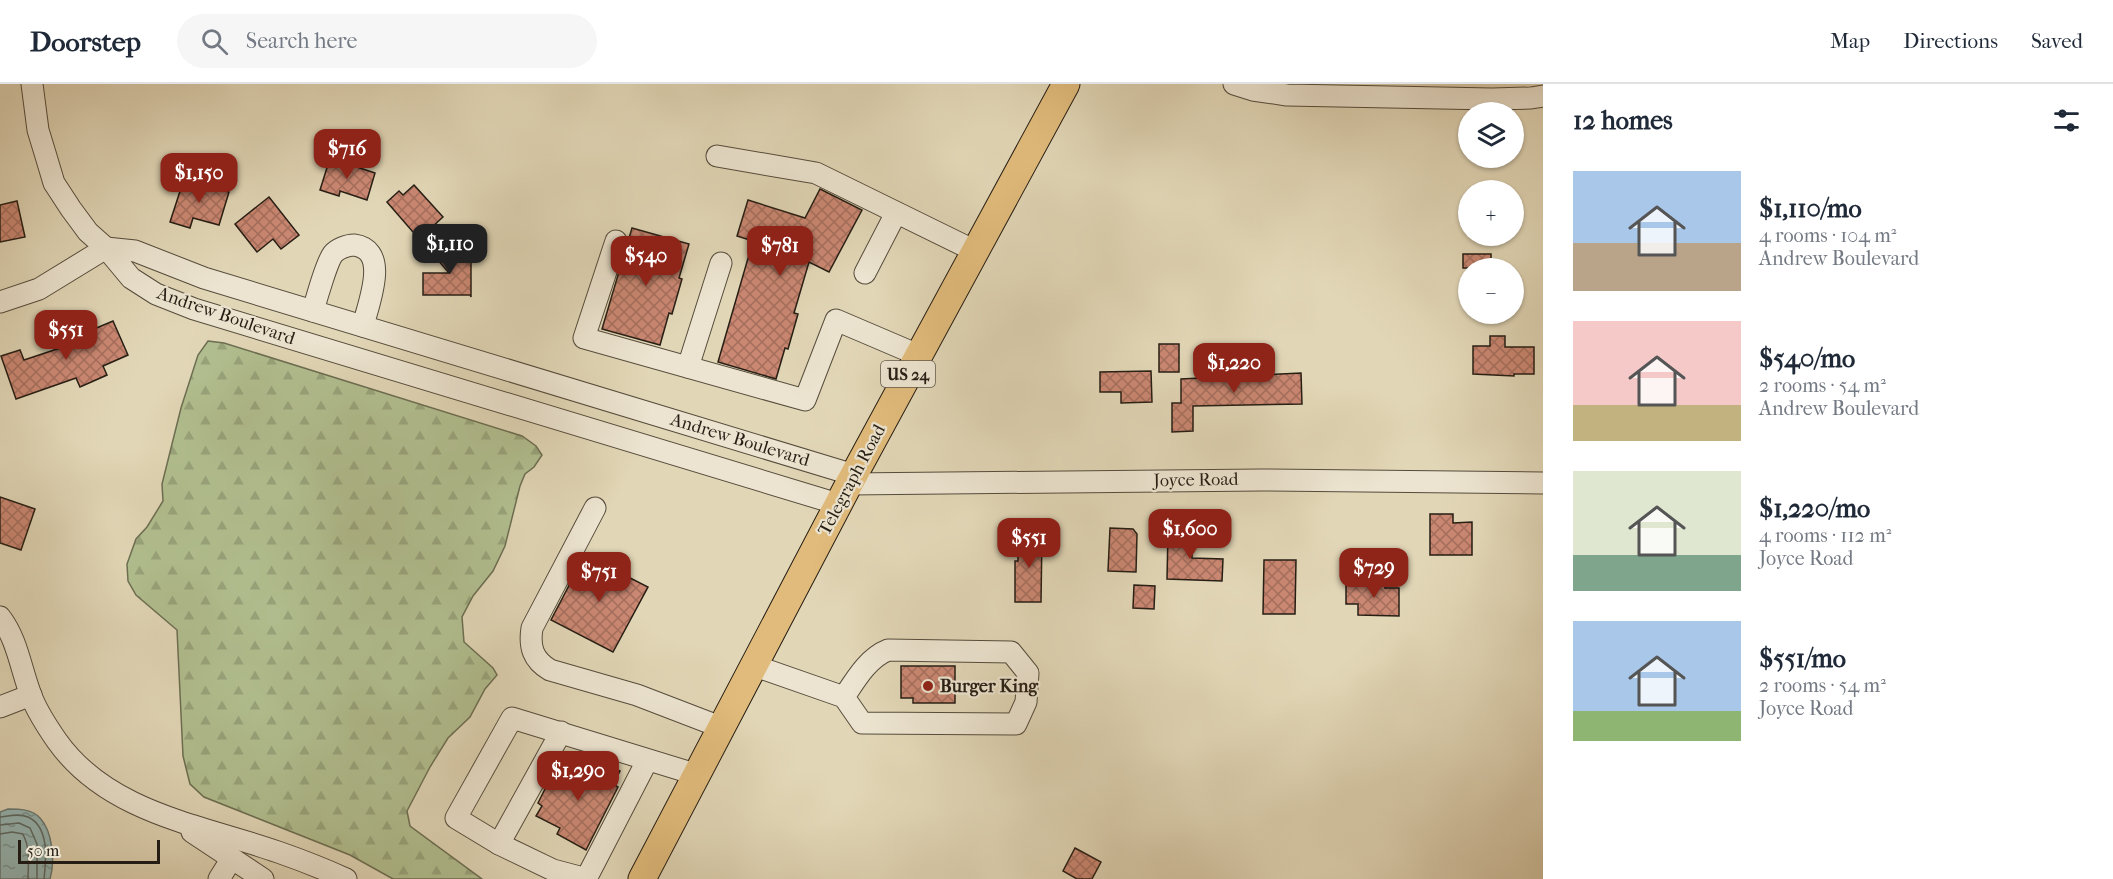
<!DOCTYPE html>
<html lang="en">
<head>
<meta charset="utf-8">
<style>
  body { margin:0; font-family:"IM FELL French Canon",serif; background:#f6f6f7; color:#1f2937; height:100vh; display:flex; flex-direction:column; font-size:22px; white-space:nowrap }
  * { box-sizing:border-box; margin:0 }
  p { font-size:20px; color:#747a83 }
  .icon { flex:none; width:33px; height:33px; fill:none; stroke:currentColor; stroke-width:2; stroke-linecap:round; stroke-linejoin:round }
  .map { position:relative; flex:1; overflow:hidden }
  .details { display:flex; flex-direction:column; background:#fff; width:570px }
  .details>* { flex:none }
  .tools { position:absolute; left:1458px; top:18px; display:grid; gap:12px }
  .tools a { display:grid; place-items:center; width:66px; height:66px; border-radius:50%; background:#fff; box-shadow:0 2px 4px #0004; font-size:30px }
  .scale { position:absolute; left:18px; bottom:15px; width:142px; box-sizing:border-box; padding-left:6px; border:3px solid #261e14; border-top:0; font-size:16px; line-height:21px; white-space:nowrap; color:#261e14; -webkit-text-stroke:4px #ece4d0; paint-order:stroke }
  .price { position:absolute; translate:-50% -51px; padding:0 14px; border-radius:12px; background:#8f2418; color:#fff; font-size:20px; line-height:39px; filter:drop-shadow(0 2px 3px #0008) }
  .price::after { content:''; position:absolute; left:50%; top:36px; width:18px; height:14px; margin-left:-9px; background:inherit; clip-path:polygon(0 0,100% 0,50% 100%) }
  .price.on { background:#222; color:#fff }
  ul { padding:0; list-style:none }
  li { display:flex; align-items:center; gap:18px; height:150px; padding:0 30px }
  li span { display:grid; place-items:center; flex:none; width:168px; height:120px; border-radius:0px; color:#555 }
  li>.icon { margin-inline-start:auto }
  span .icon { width:72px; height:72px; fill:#fffc; stroke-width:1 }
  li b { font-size:26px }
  h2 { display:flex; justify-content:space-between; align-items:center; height:72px; padding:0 30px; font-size:26px }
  header { display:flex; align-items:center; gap:36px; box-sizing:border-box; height:84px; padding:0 30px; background:#fff; border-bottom:2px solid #e0e1e3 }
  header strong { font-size:28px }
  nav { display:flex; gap:33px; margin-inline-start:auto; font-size:21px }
  .search { width:420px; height:54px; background:#f6f6f7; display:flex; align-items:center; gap:15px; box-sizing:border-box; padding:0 21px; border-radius:33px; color:#747a83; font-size:22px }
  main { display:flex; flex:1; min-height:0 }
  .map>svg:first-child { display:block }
</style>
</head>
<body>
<header>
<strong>Doorstep</strong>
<div class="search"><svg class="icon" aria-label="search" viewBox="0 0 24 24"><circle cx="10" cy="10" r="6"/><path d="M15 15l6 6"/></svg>Search here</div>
<nav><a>Map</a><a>Directions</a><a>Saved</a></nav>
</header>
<main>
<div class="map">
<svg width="1543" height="795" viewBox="0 0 1543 795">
  <defs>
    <pattern id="forest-firs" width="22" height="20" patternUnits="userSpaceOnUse" patternTransform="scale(1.5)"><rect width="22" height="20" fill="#b1be8f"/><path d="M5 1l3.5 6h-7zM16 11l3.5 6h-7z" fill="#98a37a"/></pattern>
    <pattern id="water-ripples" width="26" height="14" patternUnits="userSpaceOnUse" patternTransform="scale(1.5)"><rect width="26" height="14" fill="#96b7b5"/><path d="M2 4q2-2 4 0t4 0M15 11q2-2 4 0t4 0" fill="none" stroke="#7a9492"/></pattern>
    <pattern id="building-cross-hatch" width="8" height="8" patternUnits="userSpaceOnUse" patternTransform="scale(1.5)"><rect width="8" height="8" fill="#ca8772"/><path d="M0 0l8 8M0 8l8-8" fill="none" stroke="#a46e5c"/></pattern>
  </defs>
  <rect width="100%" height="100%" fill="#e1d6b6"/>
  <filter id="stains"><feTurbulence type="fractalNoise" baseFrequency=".00333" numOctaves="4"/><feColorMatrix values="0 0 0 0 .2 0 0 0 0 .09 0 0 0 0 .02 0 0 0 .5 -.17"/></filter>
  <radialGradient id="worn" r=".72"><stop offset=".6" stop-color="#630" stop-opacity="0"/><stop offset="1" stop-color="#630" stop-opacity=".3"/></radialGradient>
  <!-- forest -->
  <path fill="url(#forest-firs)" stroke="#6c6e52" stroke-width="1.5" d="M208,257L224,259L522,352L536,362L542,371L534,383L525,390L520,402L505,462L493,487L473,512L462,533L464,558L493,584L497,591L485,605L470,633L448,654L430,683L407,727L410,742L482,795H393L350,771L204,713L190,700L183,672L177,546L136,511L128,497L127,480L136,455L147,443L163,417L162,400L181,324L198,271Z"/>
  <!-- water -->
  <path fill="url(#water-ripples)" stroke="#697a75" stroke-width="1.5" d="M8,725C19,725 32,725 40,734C53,748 55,778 50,795H0V728Z"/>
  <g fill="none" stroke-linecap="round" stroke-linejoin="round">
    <!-- shore -->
    <g stroke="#5e6a64" stroke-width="1.5">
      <path d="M0,733C9,732 19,729 28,733C50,743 46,777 44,795"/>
      <path d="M0,741L19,739L30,744L37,760V795"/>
      <path d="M0,750L12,748L23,750C31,766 28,778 28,795"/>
    </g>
  </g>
  <!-- building -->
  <g fill="url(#building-cross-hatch)" stroke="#261e14" stroke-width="1.5">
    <path d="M330,74L375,89L367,116L340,107L339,112L320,106Z"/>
    <path d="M184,95L229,108L219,141L193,134L190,144L170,138Z"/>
    <path d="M414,101L443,133L419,155L387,118L399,107L403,111Z"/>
    <path d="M820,105L862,126L829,188L809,178L794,229L798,230L788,265L785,264L776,295L718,278L753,157L737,152L748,116L805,134Z"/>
    <path d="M269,113L299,151L281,165L273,155L257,168L235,140Z"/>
    <path d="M17,117L25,153L0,158V121Z"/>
    <path d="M632,144L689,160L679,194L682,195L672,230L669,229L660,261L602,245Z"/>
    <path d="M431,168H471V213L470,211H423V189H449Z"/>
    <rect x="1463" y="170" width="28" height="14"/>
    <path d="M113,237L128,271L103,282L107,291L80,303L76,294L16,315L1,272L20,266L24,276L63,263L59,254L84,243L87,248Z"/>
    <path d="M1490,252H1505V263H1534V290H1514V292L1473,290V262H1490Z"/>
    <rect x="1159" y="260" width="20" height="28"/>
    <path d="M1151,287L1152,318L1121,319V308H1100V288Z"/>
    <path d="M1301,289L1302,320L1193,322V347L1172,348V319H1181V295Z"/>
    <path d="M0,413L35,425L21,466L0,459Z"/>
    <path d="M1430,430H1453V439L1472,438V471H1430Z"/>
    <path d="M1110,444L1133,445L1137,450L1136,488L1108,487Z"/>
    <path d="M1168,447H1192V474L1223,475L1222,497L1167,495Z"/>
    <path d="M1018,450L1042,451L1041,518H1015V477H1018Z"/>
    <path d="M585,471L648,503L613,568L551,536Z"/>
    <path d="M1264,476H1296L1295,530H1263Z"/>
    <path d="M1358,498H1386L1385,504H1399V532L1358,531V520H1346V501H1358Z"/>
    <path d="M1134,501L1155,502L1154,525L1133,524Z"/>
    <path d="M901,582H955V619H913V614H901Z"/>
    <path d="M564,678L573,682L574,679L600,692L606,680L620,687L613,700L618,703L586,766L557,750L560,744L536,732L542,722L538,719L548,699L552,700Z"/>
    <path d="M1075,764L1101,778L1092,795H1077L1063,787Z"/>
  </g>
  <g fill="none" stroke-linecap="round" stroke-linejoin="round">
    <!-- minor casing -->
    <g stroke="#554c3c" stroke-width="23">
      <g id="minor">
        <path d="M32,0L38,46L45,69L54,99L71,125L88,148L106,164L131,194L156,210L194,225L838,420"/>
        <path d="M1234,0L1253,6L1287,11L1492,15L1531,14L1543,12"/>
        <path d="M717,72L816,89L975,167"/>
        <path d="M616,157L584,254L805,316L836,236L918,271"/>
        <path d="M106,164L135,167L204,194L854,391"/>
        <path d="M865,189L896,129"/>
        <path d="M0,218L39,205L106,164"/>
        <path d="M313,227C316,216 327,178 333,170C337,165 347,161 354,161C391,166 368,220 363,242"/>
        <path d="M688,283L721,179"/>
        <path d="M849,400L1261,396L1543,399"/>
        <path d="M595,424L532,544C529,563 533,576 550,586L637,611L723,644"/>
        <path d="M0,533C18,556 21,587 32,614C38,629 48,644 57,657C108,729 201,741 278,768C301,776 324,785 346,795"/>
        <path d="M755,582L844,613L862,639L1016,640L1026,618L1028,589L1011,568L888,566C868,574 856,595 844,613"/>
        <path d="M0,623L31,611"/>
        <path d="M192,748L263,795"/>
        <path d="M499,760L561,648"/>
        <path d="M219,795L232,774"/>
        <path d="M586,795L647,677"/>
        <path d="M587,795L553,786L499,760L456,734L512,634L698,691"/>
      </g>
    </g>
    <!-- major casing -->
    <g stroke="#261e14" stroke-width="29">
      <path id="major" d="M642,795L849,400L1066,0"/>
    </g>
    <!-- minor -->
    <use href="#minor" stroke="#ece4d0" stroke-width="21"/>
    <!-- major -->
    <use href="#major" stroke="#e0bb7b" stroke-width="27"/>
  </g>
  <!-- markers -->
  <circle fill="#8f2418" stroke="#ece4d0" stroke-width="2" cx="928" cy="602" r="6"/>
  <g text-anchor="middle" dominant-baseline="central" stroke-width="4.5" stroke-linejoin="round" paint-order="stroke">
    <!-- shield labels -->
    <rect fill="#ece4d0" stroke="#61594c" stroke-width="1.5" x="881" y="277" width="54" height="26" rx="4.5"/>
    <g font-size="16" font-weight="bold" fill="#261e14">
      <text x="908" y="290">US 24</text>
    </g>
    <!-- street labels -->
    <g font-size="18" fill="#261e14" stroke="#ece4d0">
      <text transform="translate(226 232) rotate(19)">Andrew Boulevard</text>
      <text transform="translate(740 356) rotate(17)">Andrew Boulevard</text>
      <text transform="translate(852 396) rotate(-62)">Telegraph Road</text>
      <text transform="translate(1196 396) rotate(-1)">Joyce Road</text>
    </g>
    <!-- poi labels -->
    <g font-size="18" font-weight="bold" fill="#261e14" stroke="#ece4d0" text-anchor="start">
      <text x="940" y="602">Burger King</text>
    </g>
  </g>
  <rect width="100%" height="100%" filter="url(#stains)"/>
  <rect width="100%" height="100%" fill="url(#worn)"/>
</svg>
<div class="tools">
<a><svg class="icon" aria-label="layers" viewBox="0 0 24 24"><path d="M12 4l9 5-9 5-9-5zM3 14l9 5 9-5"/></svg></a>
<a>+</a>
<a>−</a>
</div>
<div class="scale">50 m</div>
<b class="price" style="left:347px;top:96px">$716</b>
<b class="price" style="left:199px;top:120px">$1,150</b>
<b class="price on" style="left:450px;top:191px">$1,110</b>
<b class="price" style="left:780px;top:193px">$781</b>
<b class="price" style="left:646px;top:203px">$540</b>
<b class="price" style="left:66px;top:277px">$551</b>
<b class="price" style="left:1234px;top:310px">$1,220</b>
<b class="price" style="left:1190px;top:476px">$1,600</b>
<b class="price" style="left:1029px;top:485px">$551</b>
<b class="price" style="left:1374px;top:515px">$729</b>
<b class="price" style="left:599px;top:519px">$751</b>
<b class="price" style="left:578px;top:718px">$1,290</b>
</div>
<section class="details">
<h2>12 homes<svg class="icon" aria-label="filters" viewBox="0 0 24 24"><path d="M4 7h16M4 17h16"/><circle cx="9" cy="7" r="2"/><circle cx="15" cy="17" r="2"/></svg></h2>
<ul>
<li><span style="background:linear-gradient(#a9c7e8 60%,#b9a48a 0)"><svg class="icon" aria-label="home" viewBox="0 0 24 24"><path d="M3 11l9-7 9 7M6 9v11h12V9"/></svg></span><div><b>$1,110/mo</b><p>4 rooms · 104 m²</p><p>Andrew Boulevard</p></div></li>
<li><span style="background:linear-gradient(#f6c9c9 70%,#c2b280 0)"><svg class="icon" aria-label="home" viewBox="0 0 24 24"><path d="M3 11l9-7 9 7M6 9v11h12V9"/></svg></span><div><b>$540/mo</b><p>2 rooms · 54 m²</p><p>Andrew Boulevard</p></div></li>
<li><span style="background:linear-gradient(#dfe7d0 70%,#7fa58c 0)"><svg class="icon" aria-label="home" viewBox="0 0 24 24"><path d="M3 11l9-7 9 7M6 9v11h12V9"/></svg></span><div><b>$1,220/mo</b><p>4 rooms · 112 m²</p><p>Joyce Road</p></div></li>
<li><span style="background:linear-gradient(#a9c7e8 75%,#8fb573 0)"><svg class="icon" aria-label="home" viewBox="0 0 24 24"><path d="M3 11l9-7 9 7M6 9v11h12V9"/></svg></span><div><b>$551/mo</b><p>2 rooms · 54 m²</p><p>Joyce Road</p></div></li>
</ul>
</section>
</main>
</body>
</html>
